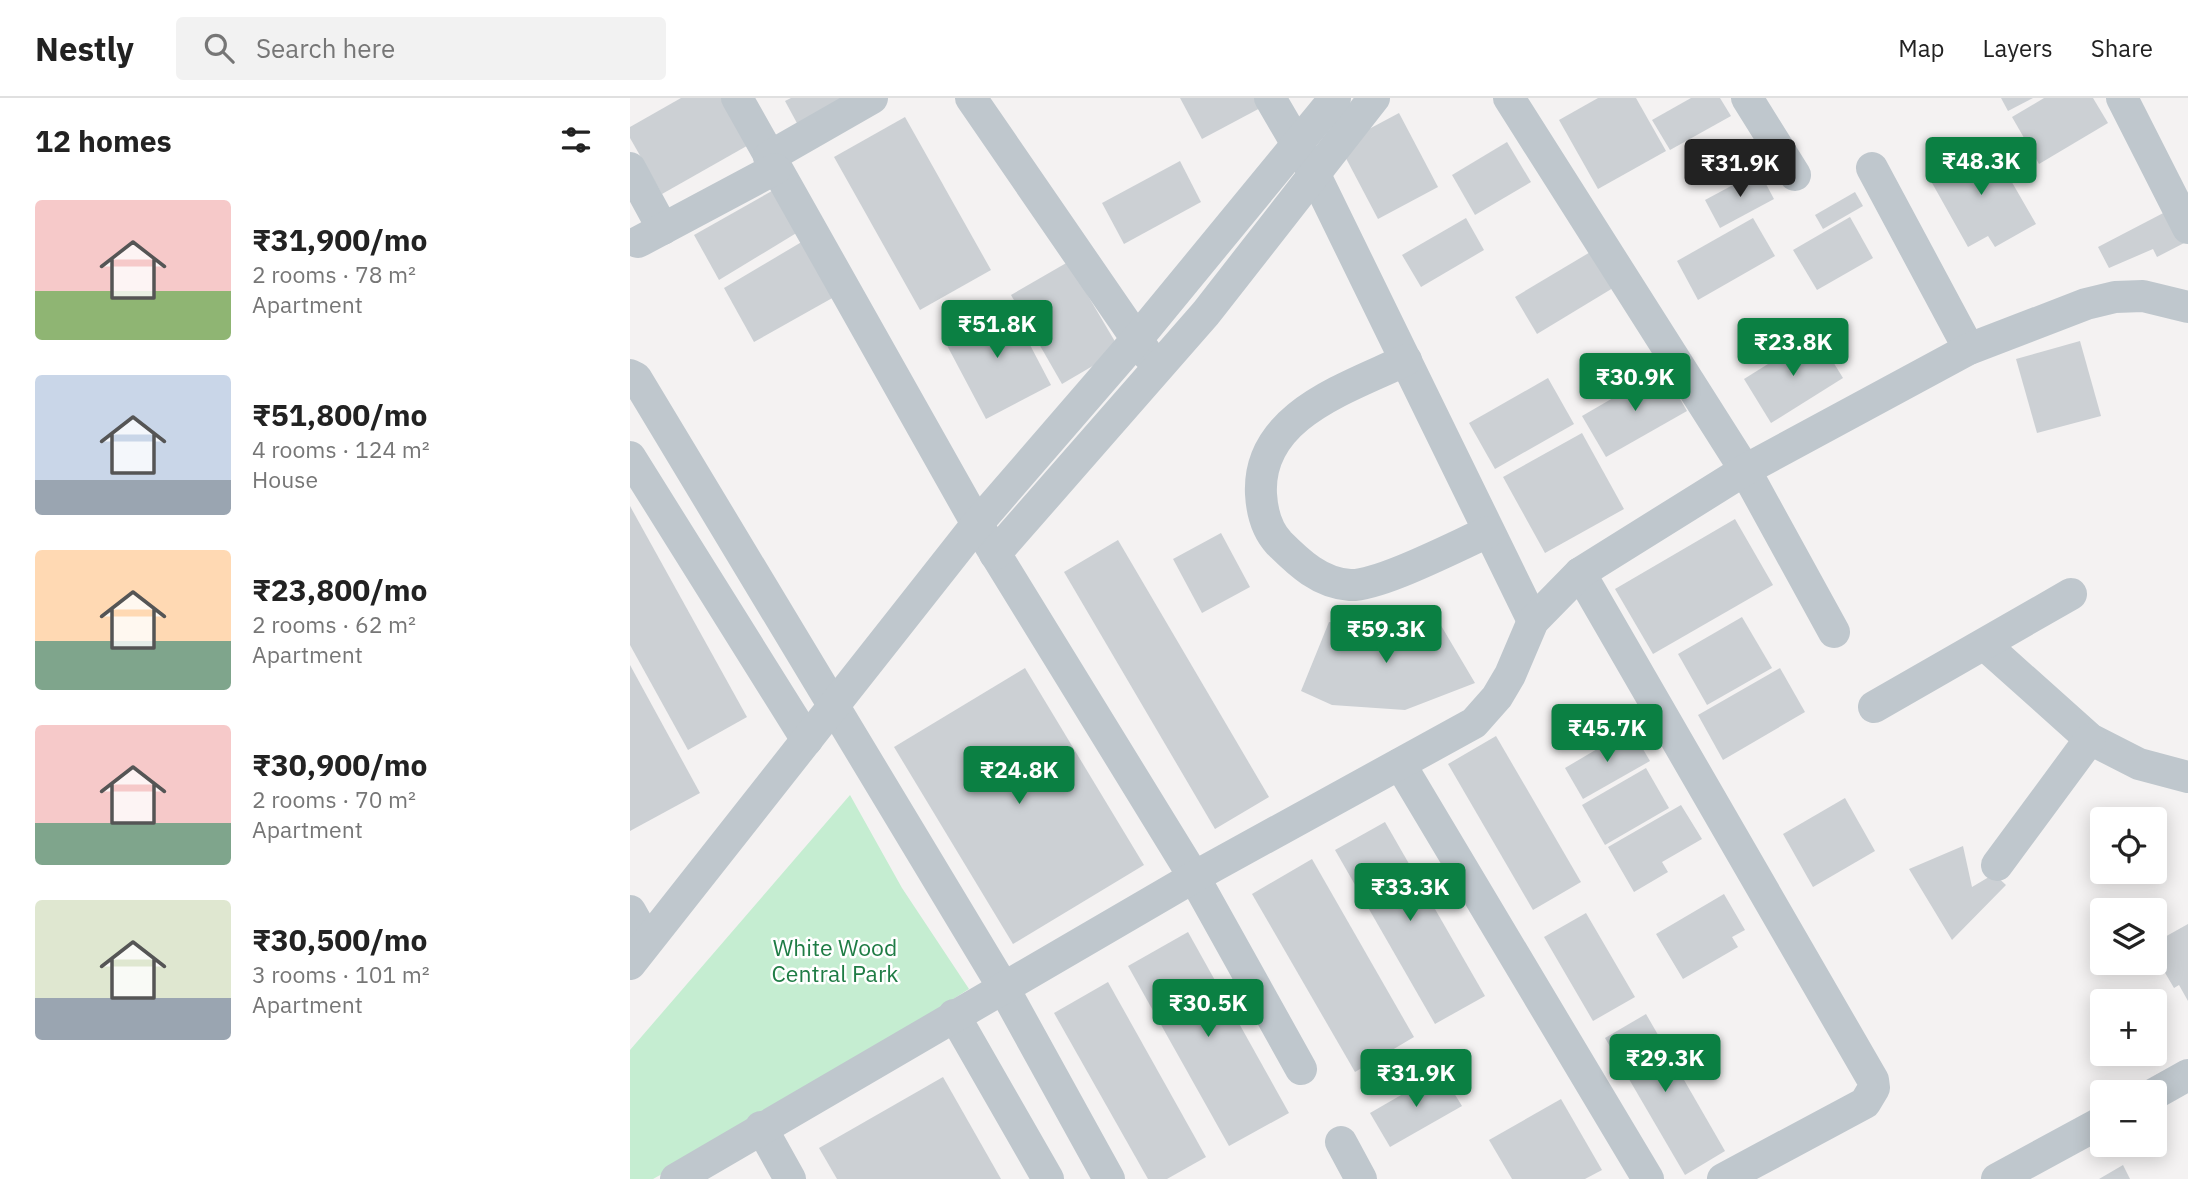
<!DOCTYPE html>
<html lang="en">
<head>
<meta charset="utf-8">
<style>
  body { margin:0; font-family:"IBM Plex Sans",sans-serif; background:#f2f2f2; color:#222; height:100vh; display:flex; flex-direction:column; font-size:26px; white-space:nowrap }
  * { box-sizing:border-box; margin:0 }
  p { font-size:23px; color:#767676 }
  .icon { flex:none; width:38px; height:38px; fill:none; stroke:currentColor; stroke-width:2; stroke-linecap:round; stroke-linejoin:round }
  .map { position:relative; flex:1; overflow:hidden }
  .panel { display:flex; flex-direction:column; background:#fff; width:630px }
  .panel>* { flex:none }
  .controls { position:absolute; left:1460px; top:709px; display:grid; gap:14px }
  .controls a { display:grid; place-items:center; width:77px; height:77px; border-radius:7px; background:#fff; box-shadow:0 4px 18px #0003; font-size:35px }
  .price { position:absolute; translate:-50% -60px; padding:0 16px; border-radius:7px; background:#0b8043; color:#fff; font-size:23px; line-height:46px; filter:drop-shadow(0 2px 4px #0008) }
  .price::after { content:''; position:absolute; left:50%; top:42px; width:21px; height:16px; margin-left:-10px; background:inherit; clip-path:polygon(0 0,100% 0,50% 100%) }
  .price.active { background:#222; color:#fff }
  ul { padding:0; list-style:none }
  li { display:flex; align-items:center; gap:21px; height:175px; padding:0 35px }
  li span { display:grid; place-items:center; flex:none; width:196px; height:140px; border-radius:7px; color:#555 }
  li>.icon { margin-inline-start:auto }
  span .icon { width:84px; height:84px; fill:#fffc; stroke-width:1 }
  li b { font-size:30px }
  h2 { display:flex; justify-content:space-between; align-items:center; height:84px; padding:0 35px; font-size:30px }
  header { display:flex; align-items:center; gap:42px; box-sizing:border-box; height:98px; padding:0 35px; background:#fff; border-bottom:2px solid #e0e0e0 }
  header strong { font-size:33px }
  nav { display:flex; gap:38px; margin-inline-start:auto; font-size:24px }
  .search { width:490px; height:63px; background:#f2f2f2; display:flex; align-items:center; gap:18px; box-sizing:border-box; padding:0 24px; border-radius:7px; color:#767676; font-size:26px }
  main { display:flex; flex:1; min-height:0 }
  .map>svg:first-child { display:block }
</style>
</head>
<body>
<header>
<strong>Nestly</strong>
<div class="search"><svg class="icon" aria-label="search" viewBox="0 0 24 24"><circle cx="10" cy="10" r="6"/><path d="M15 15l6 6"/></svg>Search here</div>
<nav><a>Map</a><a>Layers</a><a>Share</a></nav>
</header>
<main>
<section class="panel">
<h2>12 homes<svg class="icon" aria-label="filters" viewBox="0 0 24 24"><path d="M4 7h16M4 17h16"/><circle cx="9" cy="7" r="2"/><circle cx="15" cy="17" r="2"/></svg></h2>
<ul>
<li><span style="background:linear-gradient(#f6c9c9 65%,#8fb573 0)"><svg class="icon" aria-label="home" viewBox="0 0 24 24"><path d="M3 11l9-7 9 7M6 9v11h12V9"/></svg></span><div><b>₹31,900/mo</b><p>2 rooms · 78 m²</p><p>Apartment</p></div></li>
<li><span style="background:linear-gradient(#c9d6e8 75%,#9aa5b1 0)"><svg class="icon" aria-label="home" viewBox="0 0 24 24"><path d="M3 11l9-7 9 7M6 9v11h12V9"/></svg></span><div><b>₹51,800/mo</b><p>4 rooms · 124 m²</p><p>House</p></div></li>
<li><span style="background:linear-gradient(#ffd9b3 65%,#7fa58c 0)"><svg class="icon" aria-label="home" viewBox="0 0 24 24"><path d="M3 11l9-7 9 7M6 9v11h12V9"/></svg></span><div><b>₹23,800/mo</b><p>2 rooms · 62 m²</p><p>Apartment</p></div></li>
<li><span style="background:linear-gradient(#f6c9c9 70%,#7fa58c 0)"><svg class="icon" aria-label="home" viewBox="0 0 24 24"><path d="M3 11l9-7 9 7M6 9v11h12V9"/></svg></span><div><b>₹30,900/mo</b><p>2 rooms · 70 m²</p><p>Apartment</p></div></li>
<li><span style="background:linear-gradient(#dfe7d0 70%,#9aa5b1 0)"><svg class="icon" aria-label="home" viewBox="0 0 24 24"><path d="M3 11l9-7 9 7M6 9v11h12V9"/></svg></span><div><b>₹30,500/mo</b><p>3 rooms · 101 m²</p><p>Apartment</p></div></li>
</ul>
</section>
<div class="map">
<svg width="1558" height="1081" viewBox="0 0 1558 1081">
  <rect width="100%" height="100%" fill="#f4f2f2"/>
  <!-- green -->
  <path fill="#c5edd1" d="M220,697L272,790L339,891L151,1010L23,1081H0V952Z"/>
  <!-- building -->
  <g fill="#ccd0d4">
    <path d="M51,0H96L122,45L32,96L0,40V29Z"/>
    <path d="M161,0H214L168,27L155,3Z"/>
    <path d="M550,0H630L634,8L572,41Z"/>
    <path d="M968,0H1006L1036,53L968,91L929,22Z"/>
    <path d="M1061,0H1090L1101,18L1040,52L1022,22Z"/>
    <path d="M1371,0H1403L1378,13Z"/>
    <path d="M1414,0H1463L1478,25L1409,66L1382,19Z"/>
    <path d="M769,15L808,89L748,121L709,47Z"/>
    <path d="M275,19L361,172L290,212L204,59Z"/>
    <path d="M1357,41L1406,126L1365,149L1358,138L1338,149L1297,76Z"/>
    <path d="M877,44L901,84L845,117L822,77Z"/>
    <path d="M550,63L571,104L494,146L472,105Z"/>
    <path d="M1129,73L1144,101L1090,130L1075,102Z"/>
    <path d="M149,89L173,131L89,182L64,137Z"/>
    <path d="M1225,94L1233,108L1193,131L1185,117Z"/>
    <path d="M1541,111L1558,143L1527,159L1523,151L1479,170L1468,149Z"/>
    <path d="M1220,119L1243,160L1187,192L1163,152Z"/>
    <path d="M836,120L854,152L791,189L772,157Z"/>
    <path d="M1123,120L1145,158L1068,202L1047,163Z"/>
    <path d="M180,139L213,194L124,244L94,190Z"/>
    <path d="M962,153L983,190L907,236L885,199Z"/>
    <path d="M438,164L490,252L432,286L381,197Z"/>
    <path d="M377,203L421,287L356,321L312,238Z"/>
    <path d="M1186,236L1213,280L1141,325L1114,281Z"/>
    <path d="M1450,243L1471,318L1407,335L1386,261Z"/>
    <path d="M1033,271L1057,313L976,359L952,318Z"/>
    <path d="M918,280L944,326L865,371L839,325Z"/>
    <path d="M952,335L994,411L915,455L873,379Z"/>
    <path d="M0,408L117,619L58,652L0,547Z"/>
    <path d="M1105,421L1143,487L1023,556L985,491Z"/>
    <path d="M591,435L620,489L572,515L543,461Z"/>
    <path d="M488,442L639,699L585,731L434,474Z"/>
    <path d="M803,514L845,585L775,612L702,607L671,593L699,524L755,528Z"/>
    <path d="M1112,519L1142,570L1077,607L1048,556Z"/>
    <path d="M0,567L70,695L0,733Z"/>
    <path d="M395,570L514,767L383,846L264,649Z"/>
    <path d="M1150,570L1175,614L1093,662L1068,617Z"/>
    <path d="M1001,631L1020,663L953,701L935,670Z"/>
    <path d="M866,638L951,784L903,812L818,666Z"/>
    <path d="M1016,670L1039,710L975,747L952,707Z"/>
    <path d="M1215,700L1245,753L1183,789L1153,736Z"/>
    <path d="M1051,707L1072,741L1032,764L1038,774L1004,794L978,749Z"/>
    <path d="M755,724L855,898L805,926L705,752Z"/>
    <path d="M1333,748L1342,789L1364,776L1376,787L1322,842L1279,771Z"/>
    <path d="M682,761L784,939L725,974L622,796Z"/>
    <path d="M1094,796L1115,832L1102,839L1108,849L1053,881L1026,836Z"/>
    <path d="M956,815L1005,899L963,923L914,839Z"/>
    <path d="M1558,826V903L1549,887L1544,890L1524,856V845Z"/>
    <path d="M558,834L659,1015L599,1048L498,868Z"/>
    <path d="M478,884L576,1059L537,1081H518L424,915Z"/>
    <path d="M1016,916L1095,1053L1055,1077L975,940Z"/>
    <path d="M811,974L832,1008L760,1049L740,1015Z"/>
    <path d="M313,979L371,1081H207L189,1050Z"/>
    <path d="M931,1001L972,1072L955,1081H882L859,1042Z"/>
    <path d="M1493,1067L1500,1081H1469Z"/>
  </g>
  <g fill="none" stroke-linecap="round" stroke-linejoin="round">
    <!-- minor -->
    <g stroke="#bfc7cd" stroke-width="32">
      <path d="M107,0L347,426L564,779L671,971"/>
      <path d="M341,0L517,256"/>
      <path d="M640,0L685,77L903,523"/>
      <path d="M879,0L1115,372L1204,534"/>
      <path d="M1117,0L1165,77"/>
      <path d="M1492,0L1558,130"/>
      <path d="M139,59L242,0"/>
      <path d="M0,70L33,131"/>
      <path d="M1242,70L1339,251"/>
      <path d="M8,144L145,71"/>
      <path d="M776,262C718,290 627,317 631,396C632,414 636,431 649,445C669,465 690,485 720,487C750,488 828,447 858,434"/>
      <path d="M0,277L6,280L373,889L479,1081"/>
      <path d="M0,359L177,642"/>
      <path d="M365,456L576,215L744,0"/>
      <path d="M950,475L1243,982L1244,990L1235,1005L1093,1081"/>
      <path d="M1355,547L1460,641L1509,666L1558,679"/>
      <path d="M1244,609L1441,496"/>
      <path d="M770,666L1018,1081"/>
      <path d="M1367,767L1460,641"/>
      <path d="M0,813L17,843"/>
      <path d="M0,866L347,426L507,241L705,0"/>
      <path d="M324,917L418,1081"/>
      <path d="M1524,996L1558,977"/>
      <path d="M131,1029L160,1081"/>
      <path d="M711,1044L731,1081"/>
      <path d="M46,1081L564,779L844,625L867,599L880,577L903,523L950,475L1115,372L1339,251L1456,206L1485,199L1513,198L1558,209"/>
      <path d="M1367,1081L1472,1024"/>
    </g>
  </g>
  <g text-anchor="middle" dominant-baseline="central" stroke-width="5" stroke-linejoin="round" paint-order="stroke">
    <!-- park labels -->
    <g font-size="23" fill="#1f7c45" stroke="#fff">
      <text x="205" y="849">White Wood<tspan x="205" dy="26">Central Park</tspan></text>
    </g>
  </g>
</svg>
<div class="controls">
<a><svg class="icon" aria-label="locate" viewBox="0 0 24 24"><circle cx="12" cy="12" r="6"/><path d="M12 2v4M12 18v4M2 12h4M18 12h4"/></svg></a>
<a><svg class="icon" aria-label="layers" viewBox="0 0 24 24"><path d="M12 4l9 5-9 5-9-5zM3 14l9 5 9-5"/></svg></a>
<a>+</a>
<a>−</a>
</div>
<b class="price" style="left:1351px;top:99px">₹48.3K</b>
<b class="price active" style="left:1110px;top:101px">₹31.9K</b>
<b class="price" style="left:367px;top:262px">₹51.8K</b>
<b class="price" style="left:1163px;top:280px">₹23.8K</b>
<b class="price" style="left:1005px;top:315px">₹30.9K</b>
<b class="price" style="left:756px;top:567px">₹59.3K</b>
<b class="price" style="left:977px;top:666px">₹45.7K</b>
<b class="price" style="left:389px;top:708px">₹24.8K</b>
<b class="price" style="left:780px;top:825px">₹33.3K</b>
<b class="price" style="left:578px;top:941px">₹30.5K</b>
<b class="price" style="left:1035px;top:996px">₹29.3K</b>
<b class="price" style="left:786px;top:1011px">₹31.9K</b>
</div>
</main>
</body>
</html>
